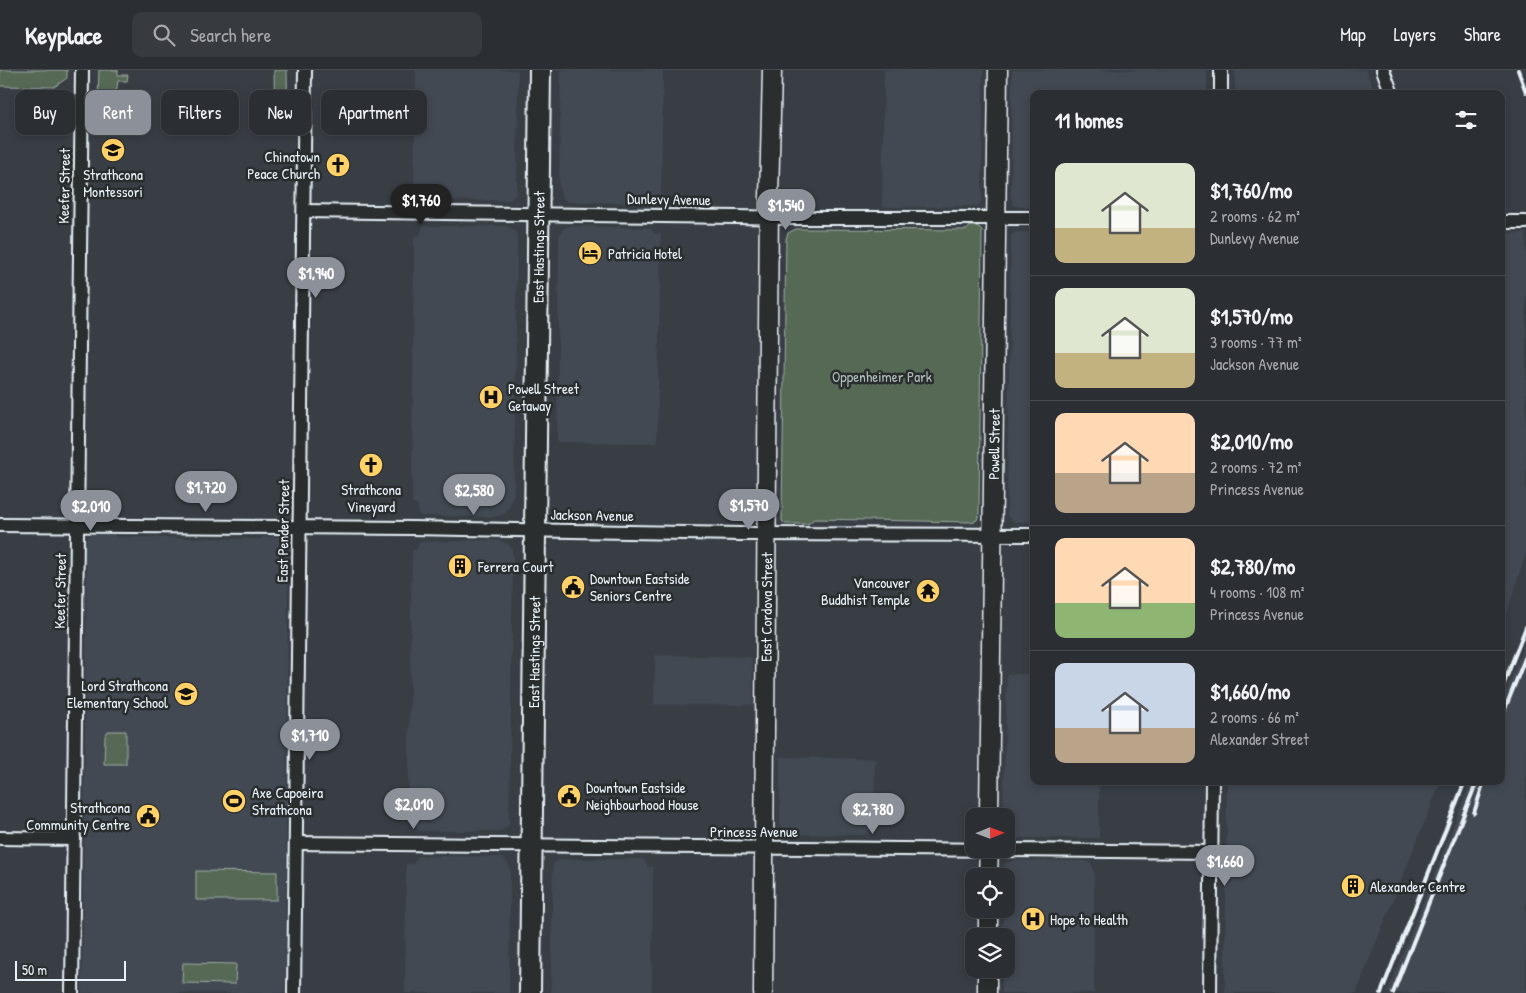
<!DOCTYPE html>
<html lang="en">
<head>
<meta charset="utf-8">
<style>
  body { margin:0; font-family:"Patrick Hand",sans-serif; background:#373a3f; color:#f1f3f6; height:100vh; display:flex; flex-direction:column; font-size:19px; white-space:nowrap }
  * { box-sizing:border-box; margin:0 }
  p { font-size:16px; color:#a6a8ac }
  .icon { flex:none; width:28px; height:28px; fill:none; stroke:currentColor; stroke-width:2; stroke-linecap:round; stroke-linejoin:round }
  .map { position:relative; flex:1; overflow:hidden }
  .side { position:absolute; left:1030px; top:20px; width:475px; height:695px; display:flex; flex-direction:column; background:#2b2e33; border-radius:10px; box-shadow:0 2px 8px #0003,0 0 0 1px #474a4e }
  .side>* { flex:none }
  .hud { position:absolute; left:15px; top:20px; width:475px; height:45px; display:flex; gap:10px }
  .needle { width:32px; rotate:89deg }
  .fabs { position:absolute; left:965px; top:738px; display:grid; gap:10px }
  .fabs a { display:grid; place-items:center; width:50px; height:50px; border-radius:10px; background:#2b2e33; box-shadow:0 2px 8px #0003,0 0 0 1px #474a4e; font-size:25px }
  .scale { position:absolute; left:15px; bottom:12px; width:111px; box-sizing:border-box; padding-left:5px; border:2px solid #e8f1f8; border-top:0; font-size:14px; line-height:18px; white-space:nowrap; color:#e8f1f8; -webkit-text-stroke:4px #2a2d2e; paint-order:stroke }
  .price { position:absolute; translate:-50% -42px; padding:0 11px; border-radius:18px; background:#8c9099; color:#fff; font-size:16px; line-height:32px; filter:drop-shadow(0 1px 2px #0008) }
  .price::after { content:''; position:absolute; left:50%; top:30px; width:15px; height:11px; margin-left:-8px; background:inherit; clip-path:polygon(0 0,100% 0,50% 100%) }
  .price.active { background:#222; color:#fff }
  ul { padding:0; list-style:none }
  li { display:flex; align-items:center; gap:15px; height:125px; padding:0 25px }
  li+li { border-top:1px solid #474a4e }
  li span { display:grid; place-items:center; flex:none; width:140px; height:100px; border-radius:10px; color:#555 }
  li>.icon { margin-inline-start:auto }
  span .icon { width:60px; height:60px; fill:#fffc; stroke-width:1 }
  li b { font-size:21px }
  h2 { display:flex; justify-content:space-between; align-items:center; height:60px; padding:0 25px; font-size:21px }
  .pill { padding:0 18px; border-radius:10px; background:#2b2e33; box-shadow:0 2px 8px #0003,0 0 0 1px #474a4e; font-size:18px; line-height:45px }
  .pill.active { background:#8c9099; color:#fff }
  header { display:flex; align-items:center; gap:30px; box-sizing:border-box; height:70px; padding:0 25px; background:#2b2e33; border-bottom:1px solid #474a4e }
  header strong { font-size:24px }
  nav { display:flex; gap:28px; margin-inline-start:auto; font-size:18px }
  .search { width:350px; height:45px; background:#373a3f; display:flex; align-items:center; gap:12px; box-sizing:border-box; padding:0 18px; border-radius:10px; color:#a6a8ac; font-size:19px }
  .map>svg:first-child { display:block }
</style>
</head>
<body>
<header>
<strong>Keyplace</strong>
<div class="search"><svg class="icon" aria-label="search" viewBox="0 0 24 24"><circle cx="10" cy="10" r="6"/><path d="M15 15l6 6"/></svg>Search here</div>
<nav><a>Map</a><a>Layers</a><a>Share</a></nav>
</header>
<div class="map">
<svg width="1526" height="923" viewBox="0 0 1526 923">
  <rect width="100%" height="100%" fill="#393e44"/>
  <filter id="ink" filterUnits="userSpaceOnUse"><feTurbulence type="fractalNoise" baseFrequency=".02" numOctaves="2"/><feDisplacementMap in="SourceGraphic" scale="10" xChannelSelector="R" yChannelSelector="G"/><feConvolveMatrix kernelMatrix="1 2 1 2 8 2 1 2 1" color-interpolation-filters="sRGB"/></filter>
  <g filter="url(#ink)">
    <!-- built -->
    <g fill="#434a53">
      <path d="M416,0H518L517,118L516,124L510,130L426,131L421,121L414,120Z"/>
      <path d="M561,0H663L661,124L655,125L654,133L567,132L562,127L559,119Z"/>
      <path d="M884,0H983L982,126V131L977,136L882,137Z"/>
      <path d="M1012,0H1207V24H1034V137H1019L1013,135L1011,126Z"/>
      <path d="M1235,0H1366L1375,24H1235Z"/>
      <path d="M423,156H506L514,160L517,165L514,423L509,438L504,444L495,447L422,446L418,444V435L412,434L414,166H420Z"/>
      <path d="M569,156L648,158L651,159L654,164H661L657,373L557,372L559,167L563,159Z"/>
      <path d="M1016,162H1034V452H1014L1008,447L1007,442L1011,166Z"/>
      <path d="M1526,163V483L1501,561V164Z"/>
      <path d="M94,463H114L116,467L261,469L263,467H281L286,468L290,473L291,493L288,496L285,923H82L87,495L83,493L84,475L87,467Z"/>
      <path d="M498,470L509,475L512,480L513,487L509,753L506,758L500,761H418L414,752L408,751L412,480H417L419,472Z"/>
      <path d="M1526,570V923H1387L1471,711H1501V635Z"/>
      <path d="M655,585L752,587L753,635H654Z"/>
      <path d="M1007,604H1034V711H1099V768H1012L1006,766V746H1003Z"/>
      <path d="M780,687L875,689L874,755H871L868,765L793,764L783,761L780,754Z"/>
      <path d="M1227,711H1441L1356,923H1225Z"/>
      <path d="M418,786L499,787L505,790L508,793L510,799L509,923H405L406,794H413Z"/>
      <path d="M563,789H642L645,791L648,797H653L652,923H551L553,797V794L558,790Z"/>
      <path d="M1016,790L1087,791L1092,795L1094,802V923H1002V899H1006V866H1003V839H1006V806H1003V801L1005,793Z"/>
    </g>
    <!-- green -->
    <g fill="#566954" stroke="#9fada6">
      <path d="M0,0H67V8L54,17L0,16Z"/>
      <path d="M99,0H118V5H128L127,11H118L116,24L102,33L100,30H98Z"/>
      <path d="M274,0H287L288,61L275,62Z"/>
      <path d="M970,156L979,157L982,161L979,444L977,450L972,452L814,449L808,454H785L782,451V444L786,169L788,163L796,159L967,160Z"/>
      <path d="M108,661H126V694H104L105,666Z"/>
      <path d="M196,801L277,802V830H196Z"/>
      <path d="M183,893L236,894L235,914L182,913Z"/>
    </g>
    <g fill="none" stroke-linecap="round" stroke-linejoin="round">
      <!-- street casing -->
      <g stroke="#e8f1f8" stroke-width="16">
        <g id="street">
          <path d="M1383,0L1392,24"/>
          <path d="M1221,24V0"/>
          <path d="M304,141L797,148H1034"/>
          <path d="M1501,152H1526"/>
          <path d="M0,455L412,458L741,464L1034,465"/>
          <path d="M0,768L74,769"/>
          <path d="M296,773L1212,782"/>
          <path d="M72,923L82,0"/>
          <path d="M294,923L305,0"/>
          <path d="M1210,923L1212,711"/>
        </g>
      </g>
      <!-- secondary casing -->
      <g stroke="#e8f1f8" stroke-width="21">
        <g id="secondary">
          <path id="s1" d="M989,746L998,0"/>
          <path d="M988,806L989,779"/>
          <path d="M988,866V839"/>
          <path id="s2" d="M763,923L769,128L772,0"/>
          <path d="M987,923V899"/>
        </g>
      </g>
      <!-- primary casing -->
      <g stroke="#e8f1f8" stroke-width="24">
        <g id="primary">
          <path id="s3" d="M530,923L540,0"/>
        </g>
      </g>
      <!-- street -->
      <use href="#street" stroke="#2a2d2e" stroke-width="12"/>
      <!-- secondary -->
      <use href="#secondary" stroke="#2a2d2e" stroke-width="18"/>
      <!-- primary -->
      <use href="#primary" stroke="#2a2d2e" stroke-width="20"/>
      <!-- rail -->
      <g stroke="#e8f1f8" stroke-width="4">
        <path d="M1518,0L1526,22"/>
        <path d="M1501,621L1526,557"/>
        <path d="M1501,649L1526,586"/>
        <path d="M1474,743L1484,711"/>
        <path d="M1381,923L1465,711"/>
        <path d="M1393,923L1477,711"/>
      </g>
    </g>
  </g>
  <!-- icons -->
  <defs>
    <g id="school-disc" transform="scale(1.25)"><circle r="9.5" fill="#ffd166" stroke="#2a2d2e"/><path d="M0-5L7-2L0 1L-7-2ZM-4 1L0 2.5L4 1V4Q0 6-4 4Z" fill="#111"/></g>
    <g id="church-disc" transform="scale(1.25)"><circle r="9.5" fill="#ffd166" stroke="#2a2d2e"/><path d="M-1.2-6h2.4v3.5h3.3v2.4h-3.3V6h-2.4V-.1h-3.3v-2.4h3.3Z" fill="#111"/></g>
    <g id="hotel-disc" transform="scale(1.25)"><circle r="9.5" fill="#ffd166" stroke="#2a2d2e"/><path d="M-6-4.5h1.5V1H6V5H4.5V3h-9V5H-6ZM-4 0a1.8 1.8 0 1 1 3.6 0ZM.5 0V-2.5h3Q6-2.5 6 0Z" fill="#111"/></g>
    <g id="hospital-disc" transform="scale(1.25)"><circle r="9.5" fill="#ffd166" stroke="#2a2d2e"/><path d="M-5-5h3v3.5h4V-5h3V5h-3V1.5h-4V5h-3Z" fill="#111"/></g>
    <g id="building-disc" transform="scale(1.25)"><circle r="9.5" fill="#ffd166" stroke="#2a2d2e"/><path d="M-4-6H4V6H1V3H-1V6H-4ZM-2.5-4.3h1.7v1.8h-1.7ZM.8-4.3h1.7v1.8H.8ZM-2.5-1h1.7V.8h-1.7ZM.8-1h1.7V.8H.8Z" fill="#111"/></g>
    <g id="civic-disc" transform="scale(1.25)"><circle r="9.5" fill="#ffd166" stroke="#2a2d2e"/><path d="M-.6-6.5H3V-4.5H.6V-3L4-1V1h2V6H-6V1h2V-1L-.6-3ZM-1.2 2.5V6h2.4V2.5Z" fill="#111"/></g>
    <g id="temple-disc" transform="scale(1.25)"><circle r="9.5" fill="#ffd166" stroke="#2a2d2e"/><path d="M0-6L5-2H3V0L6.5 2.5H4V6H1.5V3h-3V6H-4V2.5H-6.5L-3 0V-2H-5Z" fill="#111"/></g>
    <g id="stadium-disc" transform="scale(1.25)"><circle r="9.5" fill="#ffd166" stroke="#2a2d2e"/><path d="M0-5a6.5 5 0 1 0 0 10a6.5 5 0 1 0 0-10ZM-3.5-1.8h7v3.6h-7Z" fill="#111"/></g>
  </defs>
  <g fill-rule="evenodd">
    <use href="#school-disc" x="113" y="80"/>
    <use href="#church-disc" x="338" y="95"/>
    <use href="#hotel-disc" x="590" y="183"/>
    <use href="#hospital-disc" x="491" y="327"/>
    <use href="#church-disc" x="371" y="395"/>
    <use href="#building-disc" x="460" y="496"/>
    <use href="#civic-disc" x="573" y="517"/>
    <use href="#temple-disc" x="928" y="521"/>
    <use href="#school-disc" x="186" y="624"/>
    <use href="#civic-disc" x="569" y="726"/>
    <use href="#stadium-disc" x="234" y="731"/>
    <use href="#civic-disc" x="148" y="746"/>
    <use href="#building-disc" x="1353" y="816"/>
    <use href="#hospital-disc" x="1033" y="849"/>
  </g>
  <g text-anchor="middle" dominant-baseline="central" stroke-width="5" stroke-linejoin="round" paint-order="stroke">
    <!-- poi labels -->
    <g font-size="15" fill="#e8f1f8" stroke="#2a2d2e" text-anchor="start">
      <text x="320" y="86" text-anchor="end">Chinatown<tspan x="320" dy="17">Peace Church</tspan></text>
      <text x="113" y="104" text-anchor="middle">Strathcona<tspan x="113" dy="17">Montessori</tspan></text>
      <text x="608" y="183">Patricia Hotel</text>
      <text x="508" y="318">Powell Street<tspan x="508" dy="17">Getaway</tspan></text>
      <text x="371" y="419" text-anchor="middle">Strathcona<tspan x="371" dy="17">Vineyard</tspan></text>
      <text x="478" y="496">Ferrera Court</text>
      <text x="590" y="508">Downtown Eastside<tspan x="590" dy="17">Seniors Centre</tspan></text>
      <text x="910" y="512" text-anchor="end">Vancouver<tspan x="910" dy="17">Buddhist Temple</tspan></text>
      <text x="168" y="615" text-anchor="end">Lord Strathcona<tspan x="168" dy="17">Elementary School</tspan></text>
      <text x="586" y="717">Downtown Eastside<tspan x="586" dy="17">Neighbourhood House</tspan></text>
      <text x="252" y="722">Axe Capoeira<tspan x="252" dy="17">Strathcona</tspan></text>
      <text x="130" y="737" text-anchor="end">Strathcona<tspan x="130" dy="17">Community Centre</tspan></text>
      <text x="1370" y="816">Alexander Centre</text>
      <text x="1050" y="849">Hope to Health</text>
    </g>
    <!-- street labels -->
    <g font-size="15" fill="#e8f1f8" stroke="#2a2d2e">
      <text transform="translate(64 116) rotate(-89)">Keefer Street</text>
      <text transform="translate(669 129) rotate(1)">Dunlevy Avenue</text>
      <text stroke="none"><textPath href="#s3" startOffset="746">East Hastings Street</textPath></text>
      <text stroke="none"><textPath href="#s1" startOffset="372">Powell Street</textPath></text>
      <text transform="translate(592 445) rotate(1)">Jackson Avenue</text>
      <text transform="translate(283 461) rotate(-89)">East Pender Street</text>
      <text transform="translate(60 521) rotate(-89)">Keefer Street</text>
      <text stroke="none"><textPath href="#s2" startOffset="386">East Cordova Street</textPath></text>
      <text stroke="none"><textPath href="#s3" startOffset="341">East Hastings Street</textPath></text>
      <text x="754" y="761">Princess Avenue</text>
    </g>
    <!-- park labels -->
    <g font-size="15" fill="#aebbb6" stroke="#2a2d2e">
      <text x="882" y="306">Oppenheimer Park</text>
    </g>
  </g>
</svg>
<div class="fabs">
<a><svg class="needle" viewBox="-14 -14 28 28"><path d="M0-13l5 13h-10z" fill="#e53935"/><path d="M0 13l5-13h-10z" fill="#a6a8ac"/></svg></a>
<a><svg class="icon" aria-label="locate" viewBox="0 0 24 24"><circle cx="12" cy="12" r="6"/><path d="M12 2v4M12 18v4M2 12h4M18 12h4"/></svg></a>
<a><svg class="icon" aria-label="layers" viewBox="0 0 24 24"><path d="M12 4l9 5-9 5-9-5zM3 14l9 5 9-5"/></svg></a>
</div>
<div class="scale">50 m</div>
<b class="price active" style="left:421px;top:156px">$1,760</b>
<b class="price" style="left:786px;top:161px">$1,540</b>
<b class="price" style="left:316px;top:229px">$1,940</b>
<b class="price" style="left:206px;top:443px">$1,720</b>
<b class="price" style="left:474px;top:446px">$2,580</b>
<b class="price" style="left:749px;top:461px">$1,570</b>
<b class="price" style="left:91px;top:462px">$2,010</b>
<b class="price" style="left:310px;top:691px">$1,710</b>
<b class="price" style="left:414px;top:760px">$2,010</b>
<b class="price" style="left:873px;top:765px">$2,780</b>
<b class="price" style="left:1225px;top:817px">$1,660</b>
<div class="hud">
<a class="pill">Buy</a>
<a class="pill active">Rent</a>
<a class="pill">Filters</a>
<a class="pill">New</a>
<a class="pill">Apartment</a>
</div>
<section class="side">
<h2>11 homes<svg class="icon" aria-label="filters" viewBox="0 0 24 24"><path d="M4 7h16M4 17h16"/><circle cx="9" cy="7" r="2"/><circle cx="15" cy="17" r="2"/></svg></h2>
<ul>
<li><span style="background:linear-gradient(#dfe7d0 65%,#c2b280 0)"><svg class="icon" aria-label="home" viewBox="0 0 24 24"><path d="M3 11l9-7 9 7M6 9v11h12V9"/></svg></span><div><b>$1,760/mo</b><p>2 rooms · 62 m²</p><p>Dunlevy Avenue</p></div></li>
<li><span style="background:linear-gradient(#dfe7d0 65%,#c2b280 0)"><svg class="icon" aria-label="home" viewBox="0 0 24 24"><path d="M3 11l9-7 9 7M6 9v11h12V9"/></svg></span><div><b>$1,570/mo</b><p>3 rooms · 77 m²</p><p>Jackson Avenue</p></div></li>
<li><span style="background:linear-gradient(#ffd9b3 60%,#b9a48a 0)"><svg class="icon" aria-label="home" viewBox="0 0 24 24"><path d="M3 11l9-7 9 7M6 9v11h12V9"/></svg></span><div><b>$2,010/mo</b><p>2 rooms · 72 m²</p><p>Princess Avenue</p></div></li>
<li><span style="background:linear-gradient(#ffd9b3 65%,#8fb573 0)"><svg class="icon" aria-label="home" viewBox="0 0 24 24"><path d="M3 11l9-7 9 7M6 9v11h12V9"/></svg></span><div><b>$2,780/mo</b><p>4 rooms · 108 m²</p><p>Princess Avenue</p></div></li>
<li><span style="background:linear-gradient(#c9d6e8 65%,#b9a48a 0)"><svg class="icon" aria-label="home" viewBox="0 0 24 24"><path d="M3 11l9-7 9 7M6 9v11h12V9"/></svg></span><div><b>$1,660/mo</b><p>2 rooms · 66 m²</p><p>Alexander Street</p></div></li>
</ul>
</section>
</div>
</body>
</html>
